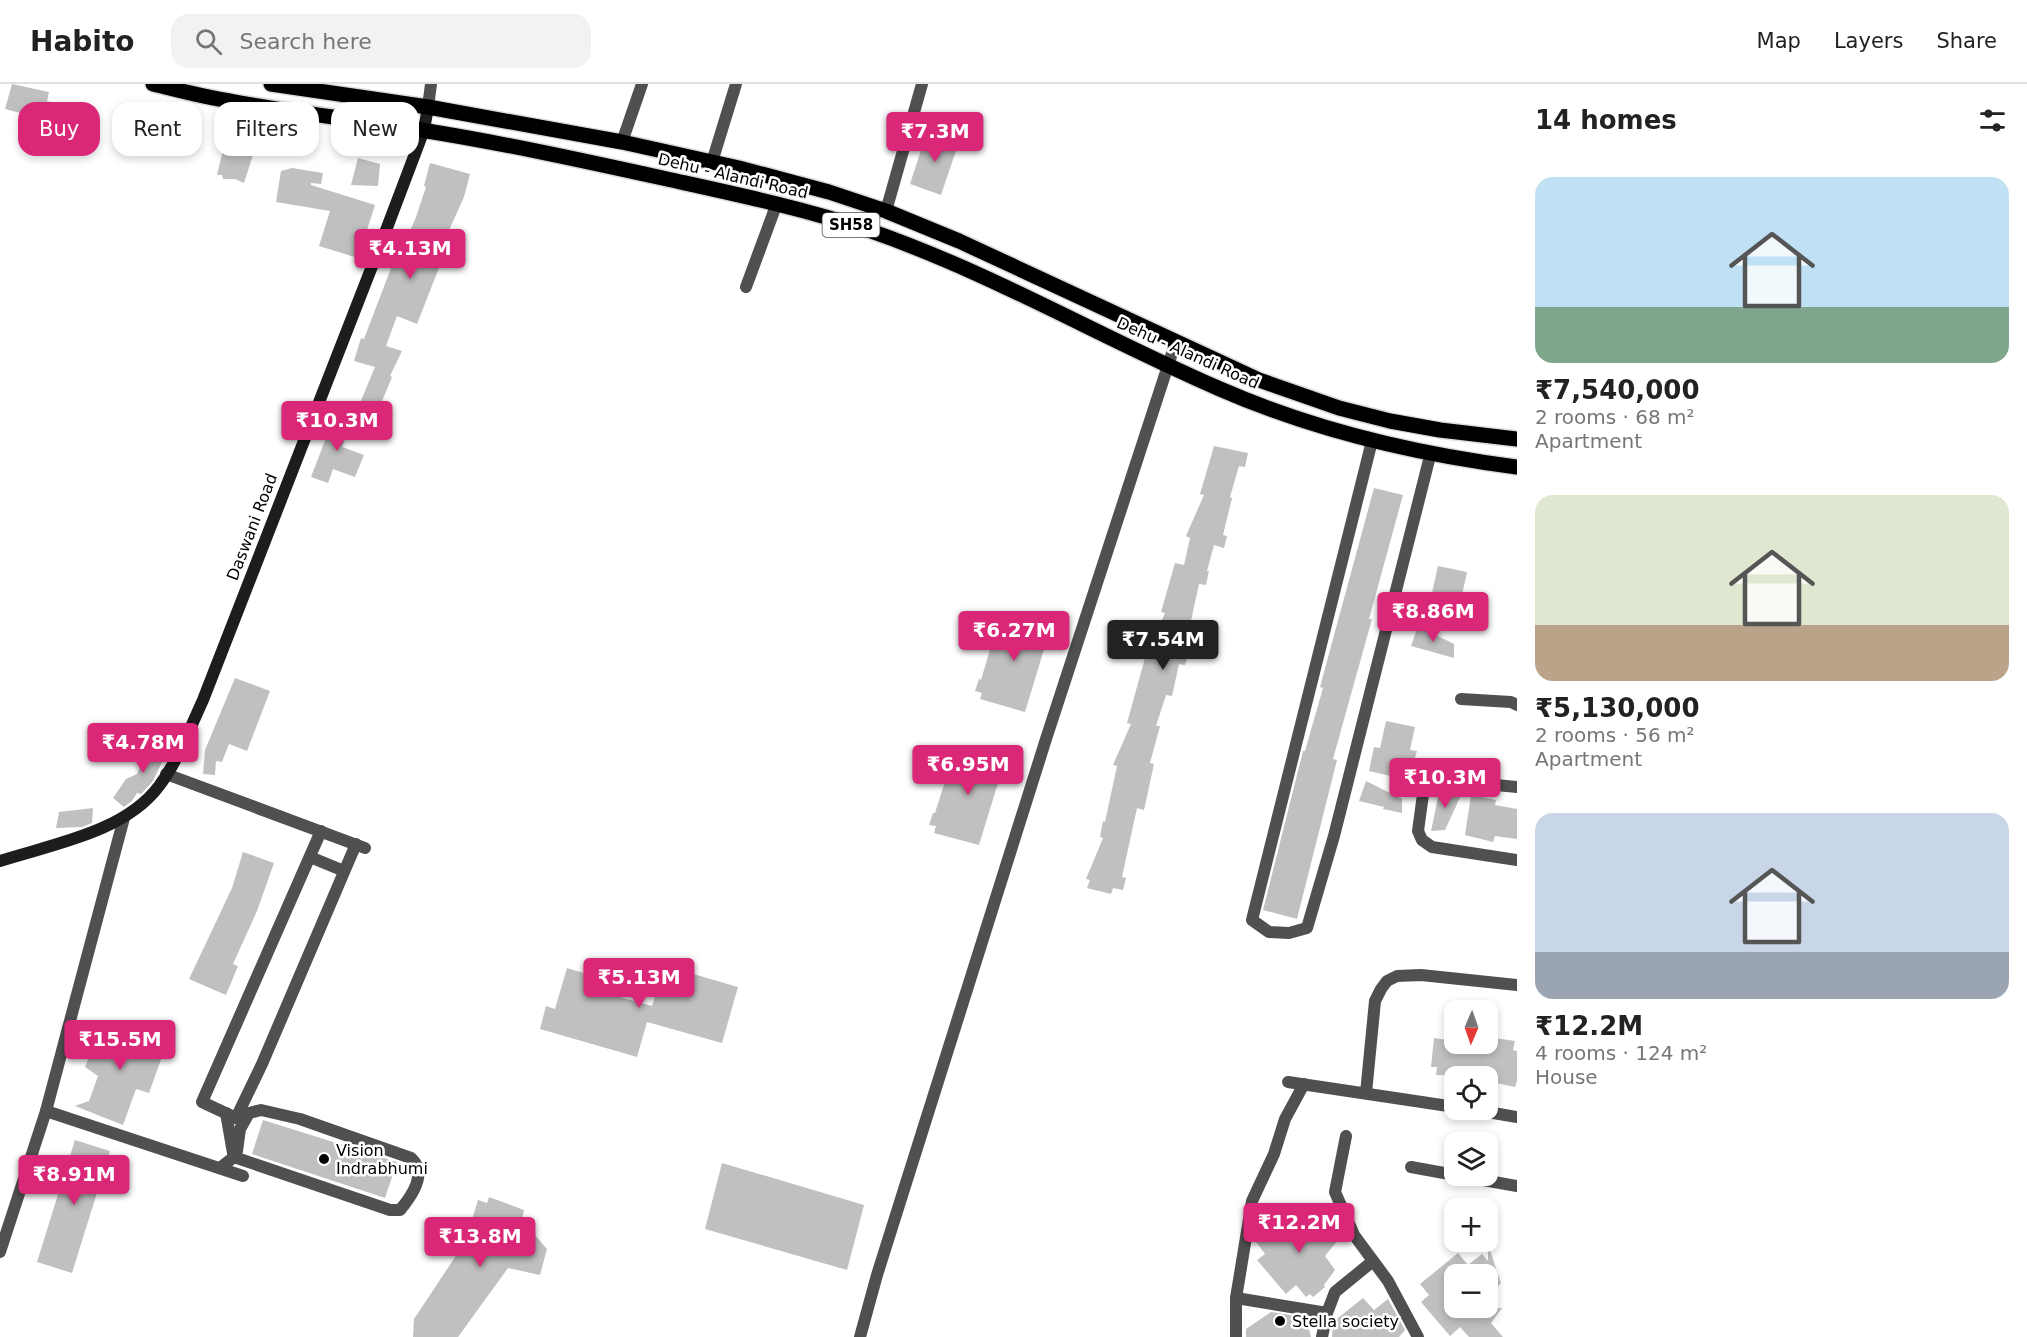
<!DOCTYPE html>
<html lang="en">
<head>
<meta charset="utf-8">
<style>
  body { margin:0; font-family:"DejaVu Sans",sans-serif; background:#f2f2f2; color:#222; height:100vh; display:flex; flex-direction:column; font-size:22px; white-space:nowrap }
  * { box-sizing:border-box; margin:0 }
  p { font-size:20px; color:#767676 }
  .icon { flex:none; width:33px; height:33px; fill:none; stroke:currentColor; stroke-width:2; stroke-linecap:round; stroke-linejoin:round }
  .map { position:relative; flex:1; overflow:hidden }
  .panel { display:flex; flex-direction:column; background:#fff; width:510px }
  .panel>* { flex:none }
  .banner { position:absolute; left:18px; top:18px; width:570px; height:54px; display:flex; gap:12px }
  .needle { width:39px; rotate:182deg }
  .tools { position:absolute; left:1444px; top:916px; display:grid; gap:12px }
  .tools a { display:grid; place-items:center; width:54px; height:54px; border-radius:12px; background:#fff; box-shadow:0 3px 9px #0003; font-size:30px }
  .price { position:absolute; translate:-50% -51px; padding:0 14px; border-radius:6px; background:#db2777; color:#fff; font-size:20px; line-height:39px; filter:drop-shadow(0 2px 3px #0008) }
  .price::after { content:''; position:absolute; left:50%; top:36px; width:18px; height:14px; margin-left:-9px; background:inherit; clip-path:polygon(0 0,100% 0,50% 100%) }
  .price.on { background:#222; color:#fff }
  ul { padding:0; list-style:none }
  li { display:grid; align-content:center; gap:12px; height:318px; padding:0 18px }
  li span { display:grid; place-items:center; height:186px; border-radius:18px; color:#555 }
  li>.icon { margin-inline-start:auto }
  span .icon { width:108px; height:108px; fill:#fffc; stroke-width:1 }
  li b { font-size:26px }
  h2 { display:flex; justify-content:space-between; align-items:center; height:72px; padding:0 18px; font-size:26px }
  .tag { padding:0 21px; border-radius:18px; background:#fff; box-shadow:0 3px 9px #0003; font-size:21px; line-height:54px }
  .tag.on { background:#db2777; color:#fff }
  header { display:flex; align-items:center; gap:36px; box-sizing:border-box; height:84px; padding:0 30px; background:#fff; border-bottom:2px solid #e0e0e0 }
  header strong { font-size:28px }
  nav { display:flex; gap:33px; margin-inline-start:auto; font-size:21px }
  .search { width:420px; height:54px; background:#f2f2f2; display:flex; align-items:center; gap:15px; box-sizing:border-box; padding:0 21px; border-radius:18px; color:#767676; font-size:22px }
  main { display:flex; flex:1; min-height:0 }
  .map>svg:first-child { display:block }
</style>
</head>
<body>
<header>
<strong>Habito</strong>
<div class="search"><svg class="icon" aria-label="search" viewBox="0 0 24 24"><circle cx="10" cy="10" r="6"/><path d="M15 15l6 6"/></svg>Search here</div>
<nav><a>Map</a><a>Layers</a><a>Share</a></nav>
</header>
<main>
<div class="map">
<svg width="1517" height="1253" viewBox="0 0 1517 1253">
  <rect width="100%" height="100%" fill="#fff"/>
  <!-- building -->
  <g fill="#c0c0c0">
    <path d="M12,0L49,8L47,17L63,21L58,39L5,25Z"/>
    <path d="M936,47L960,55L941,111L910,100L924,57L932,59Z"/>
    <path d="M223,66L253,71L244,99L235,95H223L222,91H217Z"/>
    <path d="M358,74L380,80L378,102L351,101Z"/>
    <path d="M430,79L470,90L464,113L450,144L444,165L446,166L417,240L397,232L386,262L402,267L390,292L392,293L373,339L355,331L375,283L354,277L361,254L364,255L404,150L408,152L416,133L426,103L424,102Z"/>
    <path d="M292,84L323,89L321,100L311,99V101L375,121L358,174L319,162L330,127L276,118L281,87Z"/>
    <path d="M336,328L353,335L342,363L364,371L355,393L333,385L328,399L311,393Z"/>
    <path d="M1214,362L1248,369L1245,383L1239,382L1230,413L1232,414L1223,451L1227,452L1224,464L1214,461L1207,487H1209L1206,501L1199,500L1184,569L1188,570L1185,581L1179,580L1172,612L1166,611L1156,642H1160L1150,679L1154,680L1144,726L1137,724L1122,793L1126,794L1123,806L1113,804L1111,810L1087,804L1090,796L1086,795L1103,754L1100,753L1103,737L1105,738L1117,682L1113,681L1131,640L1127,639L1148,563L1150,564L1165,529L1161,528L1175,479L1184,481L1190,454L1186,452L1204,411L1200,410Z"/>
    <path d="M1374,404L1403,411L1369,535H1372L1333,675L1337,676L1297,835L1263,826L1303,667H1305L1323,604L1320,603Z"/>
    <path d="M1438,482L1467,488L1462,511L1469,512L1460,541L1421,533L1426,508L1432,509Z"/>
    <path d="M1007,531L1031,538L1033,533L1052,539L1025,628L980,615L982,609L975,607L979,595L981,596L999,535L1005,536Z"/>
    <path d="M1418,542L1454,560V574L1411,562Z"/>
    <path d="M235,594L270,607L247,667L229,660L222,678L216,677L215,691L203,690L205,666Z"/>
    <path d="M1386,637L1415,643L1410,666L1417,667L1408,696L1369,687L1374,663L1380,664Z"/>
    <path d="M152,656L169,663L153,697L141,710L137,709L132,717L124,723L113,714L126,695L137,690Z"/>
    <path d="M961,664L986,672L987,667L1006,673L979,761L934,749L936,742L929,741L933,729H935L954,669L959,670Z"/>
    <path d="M1366,697L1402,715V729L1383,725L1384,723L1359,717Z"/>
    <path d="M1440,704L1462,709L1445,746L1431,747Z"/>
    <path d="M1471,711L1496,716L1495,721L1517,725V755L1495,752L1493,758L1465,751Z"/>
    <path d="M93,724L92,739L82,743L56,744L59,728Z"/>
    <path d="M243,768L274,779L257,827L233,880L238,882L226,911L189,895L232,804Z"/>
    <path d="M652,878L738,903L722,959L647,938L637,973L540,945L546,922L555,925L567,884L620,900L616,912L652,922L659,900L647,897Z"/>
    <path d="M102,940L129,947V949L162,961L164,967L149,1009L136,1005L123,1041L75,1022L89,1017L98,992L85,983Z"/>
    <path d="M1488,953L1515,957L1513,966L1517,967V997L1515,1003L1488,997V993L1436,991L1437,983H1431L1434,954L1455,957V960H1488Z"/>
    <path d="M263,1036L397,1078L385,1114L252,1070Z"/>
    <path d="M75,1056L110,1067L72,1189L37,1178Z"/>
    <path d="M722,1079L864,1121L847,1186L705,1145Z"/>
    <path d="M489,1113L524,1126L522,1136L547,1165L540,1191L508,1184L458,1253H413L414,1235L465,1158L478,1116L487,1119Z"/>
    <path d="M1294,1127L1304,1139L1318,1128L1333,1146L1337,1157L1325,1172L1335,1186L1324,1201L1325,1203L1313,1213L1310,1210L1306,1213L1296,1201L1286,1210L1257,1176L1265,1170L1256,1158Z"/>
    <path d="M1490,1166L1501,1199L1488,1215V1191H1455V1224H1502L1491,1239L1503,1253H1469L1460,1243L1450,1252L1421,1218L1429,1211L1420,1200L1458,1169L1468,1181L1482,1170L1488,1177V1167Z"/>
    <path d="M1363,1214L1374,1226L1388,1215L1405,1246L1399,1253H1332L1333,1238Z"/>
    <path d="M1271,1228L1297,1232L1309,1245L1311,1253H1246V1245Z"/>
  </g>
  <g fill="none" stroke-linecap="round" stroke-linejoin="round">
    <!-- primary casing -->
    <g stroke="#dbdbdb" stroke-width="18">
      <g id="primary">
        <path d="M153,0C178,6 204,13 230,17C293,29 357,35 421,46C503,59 585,77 667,95C735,110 802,124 868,146C990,188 1102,254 1220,305C1314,346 1415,370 1517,383"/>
        <path d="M271,0L428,23L622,58L739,84L829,108L886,127L959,157L1259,296L1339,324L1390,337L1440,346L1517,355"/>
      </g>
    </g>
    <!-- street -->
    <g stroke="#505050" stroke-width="12">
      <path d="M428,23L431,0"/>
      <path d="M622,58L642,0"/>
      <path d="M712,78L736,0"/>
      <path d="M886,127L922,0"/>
      <path d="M746,203L777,119"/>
      <path d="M1372,357L1252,836L1269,848L1289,849L1307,844L1334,752L1431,368"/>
      <path d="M1461,615L1511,618L1517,621"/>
      <path d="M166,690L365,764"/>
      <path d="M1517,703L1434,695L1424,703L1418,747L1422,756L1432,763L1517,776"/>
      <path d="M321,747L202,1018L236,1034L262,980L356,760"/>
      <path d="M310,773L344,787"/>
      <path d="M1288,998L1455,1023"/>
      <path d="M1366,1009L1375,917L1381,905L1387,897L1397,892L1421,891L1517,901"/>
      <path d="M1476,1026L1517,1033"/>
      <path d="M46,1027L243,1092"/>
      <path d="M226,1029L233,1069"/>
      <path d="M1346,1052L1335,1108L1354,1151L1388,1197L1418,1253"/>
      <path d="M1411,1083L1455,1091"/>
      <path d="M220,1084L234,1073L237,1067L240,1045L249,1029L261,1026L300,1035L411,1074C428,1089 411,1113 400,1126H390L234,1073"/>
      <path d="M1461,1092L1517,1102"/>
      <path d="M0,1168L46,1027L124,734"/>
      <path d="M1236,1214L1327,1229"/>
      <path d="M860,1253L877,1191L1046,655L1176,257"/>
      <path d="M1236,1253V1214L1252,1117L1274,1070L1285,1035L1304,1000"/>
      <path d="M1322,1253L1327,1229L1335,1208L1373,1177"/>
    </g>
    <!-- secondary -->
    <path stroke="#1d1d1d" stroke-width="12" d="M0,777C53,760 125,748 159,702C178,677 190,644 203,616L385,149L424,46L428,23"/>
    <!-- primary -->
    <use href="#primary" stroke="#000" stroke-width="15"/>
  </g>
  <!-- markers -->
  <g fill="#000" stroke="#fff" stroke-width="2">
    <circle cx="324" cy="1075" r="6"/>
    <circle cx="1280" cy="1237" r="6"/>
  </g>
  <g text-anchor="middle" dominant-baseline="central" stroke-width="5" stroke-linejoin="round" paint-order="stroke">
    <!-- shield labels -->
    <rect fill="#fff" stroke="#4c4c4c" stroke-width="1.5" x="822.5" y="129" width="57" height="24" rx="4.5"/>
    <g font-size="15" font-weight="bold" fill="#000">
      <text x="851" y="141">SH58</text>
    </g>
    <!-- street labels -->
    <g font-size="16" fill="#000" stroke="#fff">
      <text transform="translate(733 92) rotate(13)">Dehu - Alandi Road</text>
      <text transform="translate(1188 269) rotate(24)">Dehu - Alandi Road</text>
      <text transform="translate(252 443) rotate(-69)">Daswani Road</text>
    </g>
    <!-- poi labels -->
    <g font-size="16" fill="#000" stroke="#fff" text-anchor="start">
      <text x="336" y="1066">Vision<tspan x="336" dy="18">Indrabhumi</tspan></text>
      <text x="1292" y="1237">Stella society</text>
    </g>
  </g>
</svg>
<div class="tools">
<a><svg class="needle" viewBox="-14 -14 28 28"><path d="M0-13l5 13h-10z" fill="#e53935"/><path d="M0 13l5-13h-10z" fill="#767676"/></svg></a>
<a><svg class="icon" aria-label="locate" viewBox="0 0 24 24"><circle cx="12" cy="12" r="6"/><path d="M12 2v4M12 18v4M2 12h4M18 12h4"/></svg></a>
<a><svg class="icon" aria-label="layers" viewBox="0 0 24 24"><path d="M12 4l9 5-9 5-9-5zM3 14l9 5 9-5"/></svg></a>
<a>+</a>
<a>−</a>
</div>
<b class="price" style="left:935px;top:79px">₹7.3M</b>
<b class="price" style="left:410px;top:196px">₹4.13M</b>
<b class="price" style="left:337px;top:368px">₹10.3M</b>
<b class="price" style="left:1433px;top:559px">₹8.86M</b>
<b class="price" style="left:1014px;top:578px">₹6.27M</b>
<b class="price on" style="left:1163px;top:587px">₹7.54M</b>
<b class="price" style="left:143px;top:690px">₹4.78M</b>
<b class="price" style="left:968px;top:712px">₹6.95M</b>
<b class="price" style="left:1445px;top:725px">₹10.3M</b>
<b class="price" style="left:639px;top:925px">₹5.13M</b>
<b class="price" style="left:120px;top:987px">₹15.5M</b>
<b class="price" style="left:74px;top:1122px">₹8.91M</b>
<b class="price" style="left:1299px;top:1170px">₹12.2M</b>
<b class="price" style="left:480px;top:1184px">₹13.8M</b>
<div class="banner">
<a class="tag on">Buy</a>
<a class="tag">Rent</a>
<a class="tag">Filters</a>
<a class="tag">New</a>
</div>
</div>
<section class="panel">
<h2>14 homes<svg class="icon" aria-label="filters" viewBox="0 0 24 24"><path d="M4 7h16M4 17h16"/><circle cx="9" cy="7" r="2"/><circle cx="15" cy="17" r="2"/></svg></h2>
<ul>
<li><span style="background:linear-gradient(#bfe0f5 70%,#7fa58c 0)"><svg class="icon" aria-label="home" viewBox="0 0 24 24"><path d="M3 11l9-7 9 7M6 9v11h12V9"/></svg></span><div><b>₹7,540,000</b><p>2 rooms · 68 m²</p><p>Apartment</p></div></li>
<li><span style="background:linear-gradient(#dfe7d0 70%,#b9a48a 0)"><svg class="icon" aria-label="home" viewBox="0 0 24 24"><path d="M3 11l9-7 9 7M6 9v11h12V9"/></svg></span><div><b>₹5,130,000</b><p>2 rooms · 56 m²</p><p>Apartment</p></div></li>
<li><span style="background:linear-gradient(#c9d6e8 75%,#9aa5b1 0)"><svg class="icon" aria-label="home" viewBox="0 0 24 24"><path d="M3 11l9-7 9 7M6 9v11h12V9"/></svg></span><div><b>₹12.2M</b><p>4 rooms · 124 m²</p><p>House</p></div></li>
</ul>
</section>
</main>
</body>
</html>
